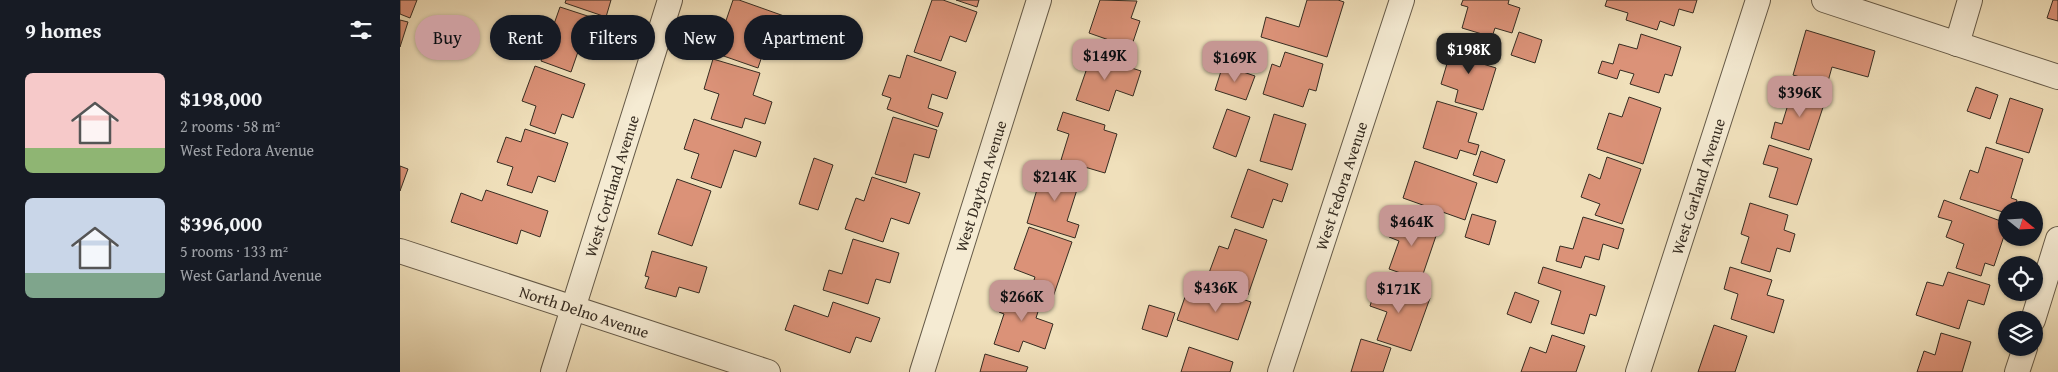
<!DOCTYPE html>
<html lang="en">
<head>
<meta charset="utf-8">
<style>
  body { margin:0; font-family:"Gentium Book Plus",serif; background:#20242c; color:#f1f3f6; height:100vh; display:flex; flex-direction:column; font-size:19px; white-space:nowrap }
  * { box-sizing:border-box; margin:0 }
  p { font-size:16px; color:#9ea1a6 }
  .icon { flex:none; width:28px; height:28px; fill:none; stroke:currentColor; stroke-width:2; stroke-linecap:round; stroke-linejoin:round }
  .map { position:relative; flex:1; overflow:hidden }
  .sheet { display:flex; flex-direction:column; background:#171b24; width:400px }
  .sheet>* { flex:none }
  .banner { position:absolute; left:15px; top:15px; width:475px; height:45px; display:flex; gap:10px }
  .needle { width:32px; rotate:108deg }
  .controls { position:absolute; left:1598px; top:201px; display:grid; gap:10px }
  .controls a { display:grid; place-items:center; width:45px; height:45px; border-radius:50%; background:#171b24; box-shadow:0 1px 4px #0004; font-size:25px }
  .price { position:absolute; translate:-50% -42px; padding:0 11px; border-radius:10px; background:#c59692; color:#111; font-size:16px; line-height:32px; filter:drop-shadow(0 1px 2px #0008) }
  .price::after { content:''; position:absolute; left:50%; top:30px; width:15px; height:11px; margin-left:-8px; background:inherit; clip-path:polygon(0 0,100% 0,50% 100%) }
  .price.current { background:#222; color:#fff }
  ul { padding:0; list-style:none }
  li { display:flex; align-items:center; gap:15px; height:125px; padding:0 25px }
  li span { display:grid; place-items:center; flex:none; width:140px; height:100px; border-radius:8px; color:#555 }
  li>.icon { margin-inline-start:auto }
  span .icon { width:60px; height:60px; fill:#fffc; stroke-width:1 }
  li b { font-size:21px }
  h2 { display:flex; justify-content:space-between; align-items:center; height:60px; padding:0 25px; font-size:21px }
  .chip { padding:0 18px; border-radius:22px; background:#171b24; box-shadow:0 1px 4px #0004; font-size:18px; line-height:45px }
  .chip.current { background:#c59692; color:#111 }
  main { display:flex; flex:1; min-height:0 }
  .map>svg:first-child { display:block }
</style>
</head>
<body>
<main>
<section class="sheet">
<h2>9 homes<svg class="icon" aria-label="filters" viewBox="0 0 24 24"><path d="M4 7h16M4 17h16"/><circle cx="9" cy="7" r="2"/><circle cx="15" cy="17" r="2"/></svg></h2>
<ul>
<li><span style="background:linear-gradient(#f6c9c9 75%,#8fb573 0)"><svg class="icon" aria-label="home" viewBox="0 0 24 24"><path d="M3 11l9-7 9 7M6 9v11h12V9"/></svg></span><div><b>$198,000</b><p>2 rooms · 58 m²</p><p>West Fedora Avenue</p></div></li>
<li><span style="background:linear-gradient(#c9d6e8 75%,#7fa58c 0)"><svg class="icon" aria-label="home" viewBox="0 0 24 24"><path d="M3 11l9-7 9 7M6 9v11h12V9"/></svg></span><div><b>$396,000</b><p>5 rooms · 133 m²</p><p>West Garland Avenue</p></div></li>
</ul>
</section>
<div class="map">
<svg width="1658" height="372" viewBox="0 0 1658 372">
  <rect width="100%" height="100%" fill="#f0e0bb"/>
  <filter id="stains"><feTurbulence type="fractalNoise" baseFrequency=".004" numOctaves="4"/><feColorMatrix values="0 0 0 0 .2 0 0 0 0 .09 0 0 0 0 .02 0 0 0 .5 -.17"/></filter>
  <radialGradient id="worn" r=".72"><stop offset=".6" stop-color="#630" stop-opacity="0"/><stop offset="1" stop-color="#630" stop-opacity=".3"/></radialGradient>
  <!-- building -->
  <g fill="#db9278" stroke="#372d22">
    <path d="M0,0H17L10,18L0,14Z"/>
    <path d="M166,0H211L206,17L165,3Z"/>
    <path d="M333,0H339L384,16L370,55L363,53L358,68L315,53Z"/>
    <path d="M532,0H543L577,12L566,42L550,36L541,61L514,52Z"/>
    <path d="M556,0H579L577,7Z"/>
    <path d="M700,0L737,1L731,18L740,21L728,57L706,49L709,40L689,33Z"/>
    <path d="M907,0H938L944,2L927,57L861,37L866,17L899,27Z"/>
    <path d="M1063,0H1109L1108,4L1120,8L1112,33L1095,28L1092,37L1062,28L1068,7L1061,5Z"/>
    <path d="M1207,0H1297L1293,13L1279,9L1274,26L1260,21L1257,30L1226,20L1228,13L1205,6Z"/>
    <path d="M1653,0H1658V21L1647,18Z"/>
    <path d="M160,7L206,22L196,52L180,46L171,72L141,61Z"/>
    <path d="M0,20L8,22L0,47Z"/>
    <path d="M1406,30L1475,51L1468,77L1432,67L1427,85L1393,75Z"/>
    <path d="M1119,32L1142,40L1135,63L1111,55Z"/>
    <path d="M1241,34L1281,47L1272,76L1265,74L1259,93L1230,84L1234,74L1220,70L1217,79L1198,73L1202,61L1213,64L1219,44L1237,49Z"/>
    <path d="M1054,40L1087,50L1083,64L1096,68L1083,110L1055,102L1058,90L1041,84Z"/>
    <path d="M682,52L741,71L733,96L716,90L709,111L676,100L686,71L677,68Z"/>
    <path d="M885,52L923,64L916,91L909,89L903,107L863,94L872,64L880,67Z"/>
    <path d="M507,55L556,72L547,99L532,94L528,108L543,113L538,127L487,109L491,98L482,95L489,75L500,78Z"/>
    <path d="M313,59L360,73L353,95L372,102L365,124L345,118L342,128L311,119L319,94L304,89Z"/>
    <path d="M823,65L855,76L846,100L815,90Z"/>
    <path d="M135,66L185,84L173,118L162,114L155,134L130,125L136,106L122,101Z"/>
    <path d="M1394,85L1427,95L1409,150L1371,138L1375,122L1382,124Z"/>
    <path d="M1576,87L1598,95L1590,119L1567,111Z"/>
    <path d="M1229,97L1261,108L1243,164L1197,149L1209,113L1222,117Z"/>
    <path d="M1610,98L1643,109L1629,153L1596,143Z"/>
    <path d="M1037,101L1077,113L1068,142L1079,145L1076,155L1060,150L1057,159L1023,148Z"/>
    <path d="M827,109L850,117L836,157L813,148Z"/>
    <path d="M663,112L705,125L704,130L717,134L705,173L661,160L669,134L657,130Z"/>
    <path d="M874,114L906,124L892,170L860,161Z"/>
    <path d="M493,117L537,130L529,158L514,154L506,183L475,174Z"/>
    <path d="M294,119L361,142L356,157L334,150L321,188L291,178L299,154L284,149Z"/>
    <path d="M125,129L168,143L155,182L138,176L132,193L107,185L113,167L97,162L106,137L121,142Z"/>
    <path d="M1369,145L1412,159L1397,205L1369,197L1378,168L1363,164Z"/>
    <path d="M1586,147L1623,159L1611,198L1617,200L1614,210H1606V213L1560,199L1570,170L1578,173Z"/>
    <path d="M1081,151L1105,160L1097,183L1073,175Z"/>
    <path d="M1207,157L1241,169L1222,224L1195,215L1200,204L1181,197L1189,174L1200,179Z"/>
    <path d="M414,158L433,165L418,210L399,204Z"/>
    <path d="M1015,161L1077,183L1065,220L1003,198Z"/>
    <path d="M0,166L8,169L0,191Z"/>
    <path d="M644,166L681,177L667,221L679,225L675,238L627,223Z"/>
    <path d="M848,169L888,184L882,202L873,199L863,228L831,217Z"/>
    <path d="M472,177L520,193L509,224L491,218L483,242L445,229L456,198L464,201Z"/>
    <path d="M277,179L311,191L292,246L258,234Z"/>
    <path d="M86,190L148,211L140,237L121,230L117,244L51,222L61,193L82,201Z"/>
    <path d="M1544,200L1606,223V230L1594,266L1585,263L1581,276L1556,268L1564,244L1546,237L1552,221L1538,217Z"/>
    <path d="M1350,203L1388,215L1384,230L1395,234L1390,252L1377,248L1370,272L1341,263L1349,237L1341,234Z"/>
    <path d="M1072,214L1096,221L1089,245L1065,237Z"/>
    <path d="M996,216L1038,230L1021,280L989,269L999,241L989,237Z"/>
    <path d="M1183,217L1224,229L1218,249L1203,244L1199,260L1185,256L1181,268L1156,261L1160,246L1173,249Z"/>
    <path d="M629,227L672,242L653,297L631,289L635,277L614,269Z"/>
    <path d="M835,229L867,240L848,295L806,281L819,246L828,249Z"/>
    <path d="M453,239L499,253L490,283L476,279L468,304L423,290L429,270L442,274Z"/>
    <path d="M252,251L307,267L299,293L279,287L276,297L245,288L249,277L245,276Z"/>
    <path d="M1143,267L1205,286L1196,316L1190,314L1184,334L1151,324L1161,291L1138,283Z"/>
    <path d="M1330,267L1372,280L1367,295L1384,300L1374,333L1331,319L1338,294L1324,289Z"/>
    <path d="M1548,272L1590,285L1584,305L1568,300L1559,329L1516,315L1527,282L1543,286Z"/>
    <path d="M979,278L994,283L993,286L1030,298L1011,351L977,340L987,312L970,306Z"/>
    <path d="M607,287L642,299L636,318L653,324L645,349L623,341L619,352L594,344L604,314L599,312Z"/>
    <path d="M806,287L851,302L838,340L777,320L786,294L802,299Z"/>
    <path d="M1115,292L1139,301L1131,323L1107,314Z"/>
    <path d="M433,302L480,318L471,342L456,337L450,353L385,330L394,305L428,317Z"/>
    <path d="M749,305L775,313L767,337L742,329Z"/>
    <path d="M1314,325L1347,336L1335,372H1298Z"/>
    <path d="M1541,333L1571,342L1562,372H1517L1524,351L1535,355Z"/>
    <path d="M1152,335L1185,346L1176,372H1121L1130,347L1146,353Z"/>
    <path d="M961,339L991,348L983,372H951Z"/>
    <path d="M789,347L833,362L830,372H781Z"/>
    <path d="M585,354L628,367L626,372H580Z"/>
  </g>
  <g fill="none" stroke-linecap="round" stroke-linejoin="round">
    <!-- minor casing -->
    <g stroke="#655a48" stroke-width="26">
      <g id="minor">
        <path d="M1424,0L1658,77"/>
        <path d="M1557,44L1570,0"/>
        <path id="s1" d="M0,251L368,372"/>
        <path d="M1633,320L1658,239"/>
        <path id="s2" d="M153,372L270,0"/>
        <path id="s3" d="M522,372L639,0"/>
        <path id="s4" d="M880,372L1002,0"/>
        <path id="s5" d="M1238,372L1358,0"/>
        <path d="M1617,372L1625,348"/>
      </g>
    </g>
    <!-- minor -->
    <use href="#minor" stroke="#f5ebd3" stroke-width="24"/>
  </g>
  <g text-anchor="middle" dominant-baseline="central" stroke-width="5" stroke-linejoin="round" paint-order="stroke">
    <!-- street labels -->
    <g font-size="16" fill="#372d22" stroke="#f5ebd3">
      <text stroke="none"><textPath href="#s2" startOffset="195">West Cortland Avenue</textPath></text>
      <text stroke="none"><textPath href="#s3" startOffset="195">West Dayton Avenue</textPath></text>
      <text stroke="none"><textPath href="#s4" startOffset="196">West Fedora Avenue</textPath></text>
      <text stroke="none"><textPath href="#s5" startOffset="195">West Garland Avenue</textPath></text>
      <text stroke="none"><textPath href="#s1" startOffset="194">North Delno Avenue</textPath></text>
    </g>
  </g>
  <rect width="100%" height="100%" filter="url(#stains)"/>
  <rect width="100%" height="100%" fill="url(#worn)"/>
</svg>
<div class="controls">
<a><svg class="needle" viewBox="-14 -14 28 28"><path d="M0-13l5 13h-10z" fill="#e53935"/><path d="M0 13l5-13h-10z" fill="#9ea1a6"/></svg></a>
<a><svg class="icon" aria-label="locate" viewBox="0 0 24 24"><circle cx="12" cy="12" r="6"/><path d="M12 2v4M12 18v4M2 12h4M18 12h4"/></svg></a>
<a><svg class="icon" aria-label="layers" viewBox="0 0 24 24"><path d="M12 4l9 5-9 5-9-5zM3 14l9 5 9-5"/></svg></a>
</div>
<b class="price current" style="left:1069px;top:75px">$198K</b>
<b class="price" style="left:705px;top:81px">$149K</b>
<b class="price" style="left:835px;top:83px">$169K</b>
<b class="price" style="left:1400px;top:118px">$396K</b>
<b class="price" style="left:655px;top:202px">$214K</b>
<b class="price" style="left:1012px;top:247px">$464K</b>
<b class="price" style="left:816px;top:313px">$436K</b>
<b class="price" style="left:999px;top:314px">$171K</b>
<b class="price" style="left:622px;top:322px">$266K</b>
<div class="banner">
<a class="chip current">Buy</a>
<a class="chip">Rent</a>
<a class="chip">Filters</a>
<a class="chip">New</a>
<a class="chip">Apartment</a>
</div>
</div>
</main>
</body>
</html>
